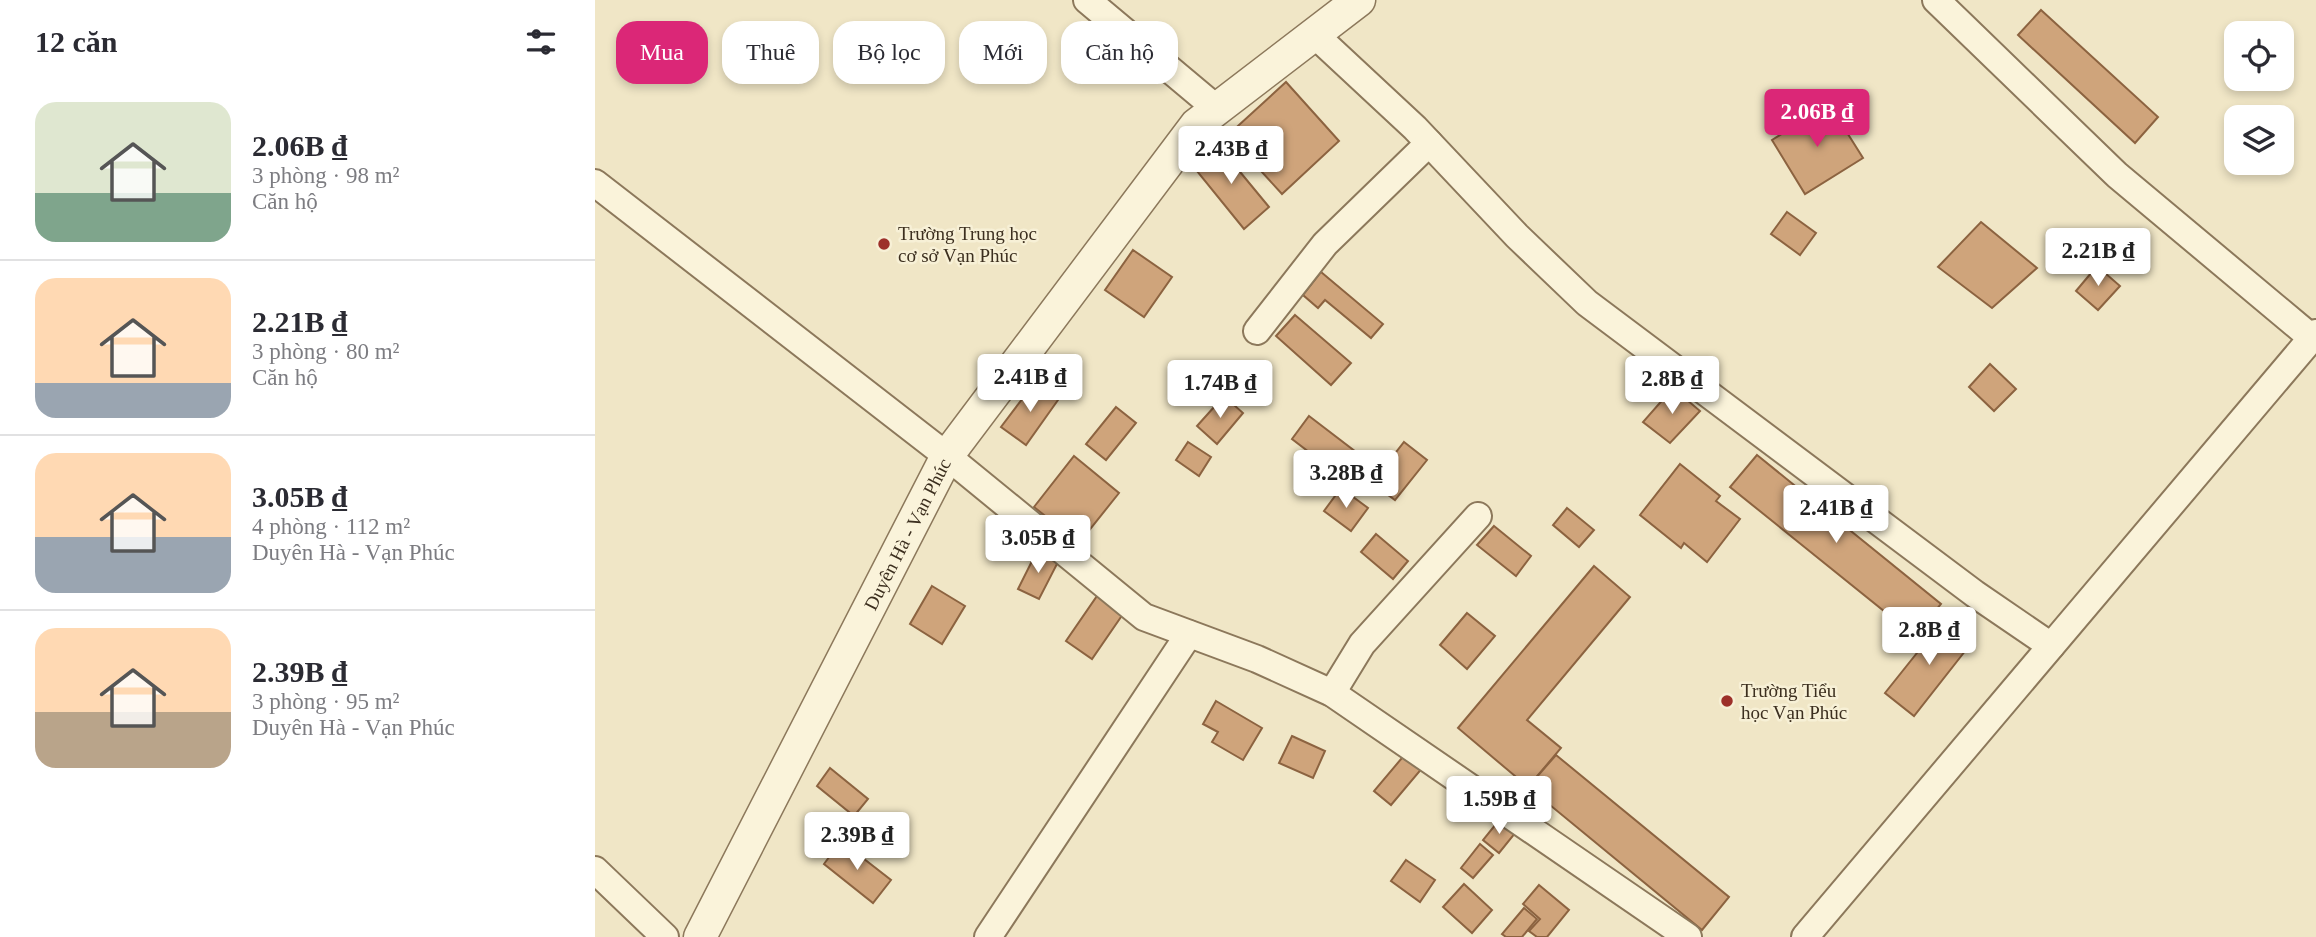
<!DOCTYPE html>
<html lang="vi">
<head>
<meta charset="utf-8">
<style>
  body { margin:0; font-family:Georgia,serif; background:#f7f7f7; color:#2b2b33; height:100vh; display:flex; flex-direction:column; font-size:26px; white-space:nowrap }
  * { box-sizing:border-box; margin:0 }
  p { font-size:23px; color:#7c7c81 }
  .icon { flex:none; width:38px; height:38px; fill:none; stroke:currentColor; stroke-width:2; stroke-linecap:round; stroke-linejoin:round }
  .map { position:relative; flex:1; overflow:hidden }
  .details { display:flex; flex-direction:column; background:#fff; width:595px }
  .details>* { flex:none }
  .top-card { position:absolute; left:21px; top:21px; width:665px; height:63px; display:flex; gap:14px }
  .controls { position:absolute; left:1629px; top:21px; display:grid; gap:14px }
  .controls a { display:grid; place-items:center; width:70px; height:70px; border-radius:14px; background:#fff; box-shadow:0 4px 10px #0003; font-size:35px }
  .price { position:absolute; translate:-50% -60px; padding:0 16px; border-radius:7px; background:#fff; color:#222; font-size:23px; line-height:46px; filter:drop-shadow(0 2px 4px #0008) }
  .price::after { content:''; position:absolute; left:50%; top:42px; width:21px; height:16px; margin-left:-10px; background:inherit; clip-path:polygon(0 0,100% 0,50% 100%) }
  .price.selected { background:#db2777; color:#fff }
  ul { padding:0; list-style:none }
  li { display:flex; align-items:center; gap:21px; height:175px; padding:0 35px }
  li+li { border-top:2px solid #e1e1e2 }
  li span { display:grid; place-items:center; flex:none; width:196px; height:140px; border-radius:21px; color:#555 }
  li>.icon { margin-inline-start:auto }
  span .icon { width:84px; height:84px; fill:#fffc; stroke-width:1 }
  li b { font-size:30px }
  h2 { display:flex; justify-content:space-between; align-items:center; height:84px; padding:0 35px; font-size:30px }
  .chip { padding:0 24px; border-radius:21px; background:#fff; box-shadow:0 4px 10px #0003; font-size:24px; line-height:63px }
  .chip.selected { background:#db2777; color:#fff }
  main { display:flex; flex:1; min-height:0 }
  .map>svg:first-child { display:block }
</style>
</head>
<body>
<main>
<section class="details">
<h2>12 căn<svg class="icon" aria-label="filters" viewBox="0 0 24 24"><path d="M4 7h16M4 17h16"/><circle cx="9" cy="7" r="2"/><circle cx="15" cy="17" r="2"/></svg></h2>
<ul>
<li><span style="background:linear-gradient(#dfe7d0 65%,#7fa58c 0)"><svg class="icon" aria-label="home" viewBox="0 0 24 24"><path d="M3 11l9-7 9 7M6 9v11h12V9"/></svg></span><div><b>2.06B ₫</b><p>3 phòng · 98 m²</p><p>Căn hộ</p></div></li>
<li><span style="background:linear-gradient(#ffd9b3 75%,#9aa5b1 0)"><svg class="icon" aria-label="home" viewBox="0 0 24 24"><path d="M3 11l9-7 9 7M6 9v11h12V9"/></svg></span><div><b>2.21B ₫</b><p>3 phòng · 80 m²</p><p>Căn hộ</p></div></li>
<li><span style="background:linear-gradient(#ffd9b3 60%,#9aa5b1 0)"><svg class="icon" aria-label="home" viewBox="0 0 24 24"><path d="M3 11l9-7 9 7M6 9v11h12V9"/></svg></span><div><b>3.05B ₫</b><p>4 phòng · 112 m²</p><p>Duyên Hà - Vạn Phúc</p></div></li>
<li><span style="background:linear-gradient(#ffd9b3 60%,#b9a48a 0)"><svg class="icon" aria-label="home" viewBox="0 0 24 24"><path d="M3 11l9-7 9 7M6 9v11h12V9"/></svg></span><div><b>2.39B ₫</b><p>3 phòng · 95 m²</p><p>Duyên Hà - Vạn Phúc</p></div></li>
</ul>
</section>
<div class="map">
<svg width="1721" height="937" viewBox="0 0 1721 937">
  <rect width="100%" height="100%" fill="#f0e6c6"/>
  <!-- building -->
  <g fill="#cfa47b" stroke="#8c6340" stroke-width="2">
    <path d="M1446,10L1563,117L1540,143L1423,35Z"/>
    <path d="M691,82L744,141L687,194L633,135Z"/>
    <path d="M1234,104L1268,158L1210,194L1177,140Z"/>
    <path d="M622,144L674,207L649,229L597,165Z"/>
    <path d="M1192,212L1221,233L1205,255L1176,234Z"/>
    <path d="M1386,222L1442,268L1397,308L1343,267Z"/>
    <path d="M538,250L577,277L549,317L510,290Z"/>
    <path d="M1502,266L1525,286L1503,310L1481,291Z"/>
    <path d="M726,272L788,324L776,338L730,300L723,308L708,295Z"/>
    <path d="M700,315L756,363L736,385L681,336Z"/>
    <path d="M1395,364L1421,389L1399,411L1374,387Z"/>
    <path d="M440,382L463,400L431,445L406,427Z"/>
    <path d="M1078,388L1105,411L1075,443L1048,422Z"/>
    <path d="M629,396L648,413L622,444L602,426Z"/>
    <path d="M521,407L541,423L511,460L491,444Z"/>
    <path d="M714,416L761,452L744,475L697,439Z"/>
    <path d="M593,442L616,457L604,476L581,460Z"/>
    <path d="M809,442L832,460L800,500L777,483Z"/>
    <path d="M1162,455L1346,604L1320,636L1135,487Z"/>
    <path d="M479,456L524,493L484,543L439,507Z"/>
    <path d="M1085,464L1125,496L1121,501L1145,519L1112,562L1089,543L1086,548L1045,515Z"/>
    <path d="M746,488L773,508L756,531L729,511Z"/>
    <path d="M972,508L999,530L984,547L958,525Z"/>
    <path d="M899,526L936,556L921,576L882,545Z"/>
    <path d="M781,534L813,561L798,579L766,552Z"/>
    <path d="M442,551L463,562L444,599L423,589Z"/>
    <path d="M999,566L1035,597L932,720L966,748L933,787L863,728Z"/>
    <path d="M337,586L370,606L347,644L315,624Z"/>
    <path d="M502,596L528,614L497,659L471,641Z"/>
    <path d="M872,613L900,636L872,669L845,645Z"/>
    <path d="M1350,618L1378,641L1319,716L1290,693Z"/>
    <path d="M621,701L667,728L648,760L617,742L623,732L608,724Z"/>
    <path d="M697,736L730,751L718,778L684,763Z"/>
    <path d="M812,752L829,766L796,805L779,791Z"/>
    <path d="M961,755L1134,897L1107,930L933,787Z"/>
    <path d="M235,768L273,799L259,816L222,786Z"/>
    <path d="M905,819L921,832L904,853L888,840Z"/>
    <path d="M246,841L296,880L278,903L229,864Z"/>
    <path d="M885,844L898,855L878,878L866,868Z"/>
    <path d="M811,860L840,880L825,902L796,881Z"/>
    <path d="M869,884L897,910L877,933L848,907Z"/>
    <path d="M944,885L974,910L952,937H942L934,931L945,919L928,904Z"/>
    <path d="M929,908L942,919L927,937H911L907,934Z"/>
  </g>
  <g fill="none" stroke-linecap="round" stroke-linejoin="round">
    <!-- minor casing -->
    <g stroke="#8c785b" stroke-width="30">
      <g id="minor">
        <path d="M492,0L622,109"/>
        <path d="M1341,0L1522,175L1717,338"/>
        <path d="M719,34L820,128L922,236L992,303L1380,594L1456,646"/>
        <path d="M0,183L352,456L549,617L662,659L737,693L1093,937"/>
        <path d="M662,331L730,244L834,143"/>
        <path d="M737,693L767,644L883,516"/>
        <path d="M0,870L70,937"/>
        <path d="M393,937L594,634"/>
        <path d="M1210,937L1721,333"/>
      </g>
    </g>
    <!-- tertiary casing -->
    <g stroke="#8c785b" stroke-width="35">
      <g id="tertiary">
        <path id="s1" d="M105,937L352,456L601,125L764,0"/>
      </g>
    </g>
    <!-- minor -->
    <use href="#minor" stroke="#faf3da" stroke-width="26"/>
    <!-- tertiary -->
    <use href="#tertiary" stroke="#faf3da" stroke-width="32"/>
  </g>
  <!-- markers -->
  <g fill="#9d3029" stroke="#f7f0d6" stroke-width="2.5">
    <circle cx="289" cy="244" r="7"/>
    <circle cx="1132" cy="701" r="7"/>
  </g>
  <g text-anchor="middle" dominant-baseline="central" stroke-width="5" stroke-linejoin="round" paint-order="stroke">
    <!-- poi labels -->
    <g font-size="19" fill="#3c2f1f" stroke="#f7f0d6" text-anchor="start">
      <text x="303" y="233">Trường Trung học<tspan x="303" dy="22">cơ sở Vạn Phúc</tspan></text>
      <text x="1146" y="690">Trường Tiểu<tspan x="1146" dy="22">học Vạn Phúc</tspan></text>
    </g>
    <!-- street labels -->
    <g font-size="19" fill="#3c2f1f" stroke="#f7f0d6">
      <text stroke="none"><textPath href="#s1" startOffset="453">Duyên Hà - Vạn Phúc</textPath></text>
    </g>
  </g>
</svg>
<div class="controls">
<a><svg class="icon" aria-label="locate" viewBox="0 0 24 24"><circle cx="12" cy="12" r="6"/><path d="M12 2v4M12 18v4M2 12h4M18 12h4"/></svg></a>
<a><svg class="icon" aria-label="layers" viewBox="0 0 24 24"><path d="M12 4l9 5-9 5-9-5zM3 14l9 5 9-5"/></svg></a>
</div>
<b class="price selected" style="left:1222px;top:149px">2.06B ₫</b>
<b class="price" style="left:636px;top:186px">2.43B ₫</b>
<b class="price" style="left:1503px;top:288px">2.21B ₫</b>
<b class="price" style="left:435px;top:414px">2.41B ₫</b>
<b class="price" style="left:1077px;top:416px">2.8B ₫</b>
<b class="price" style="left:625px;top:420px">1.74B ₫</b>
<b class="price" style="left:751px;top:510px">3.28B ₫</b>
<b class="price" style="left:1241px;top:545px">2.41B ₫</b>
<b class="price" style="left:443px;top:575px">3.05B ₫</b>
<b class="price" style="left:1334px;top:667px">2.8B ₫</b>
<b class="price" style="left:904px;top:836px">1.59B ₫</b>
<b class="price" style="left:262px;top:872px">2.39B ₫</b>
<div class="top-card">
<a class="chip selected">Mua</a>
<a class="chip">Thuê</a>
<a class="chip">Bộ lọc</a>
<a class="chip">Mới</a>
<a class="chip">Căn hộ</a>
</div>
</div>
</main>
</body>
</html>
